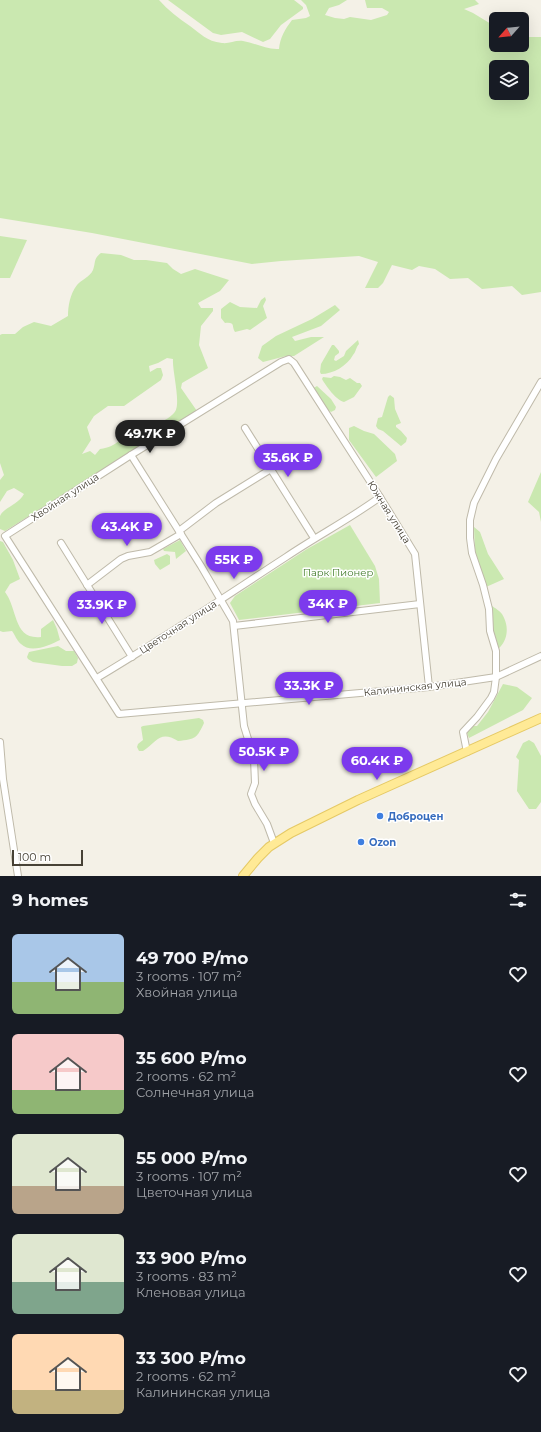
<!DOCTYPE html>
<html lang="en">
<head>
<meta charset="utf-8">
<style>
  body { margin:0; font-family:Montserrat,sans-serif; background:#20242c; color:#f1f3f6; height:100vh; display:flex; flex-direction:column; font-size:15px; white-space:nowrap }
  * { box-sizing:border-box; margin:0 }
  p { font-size:13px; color:#9ea1a6 }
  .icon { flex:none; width:22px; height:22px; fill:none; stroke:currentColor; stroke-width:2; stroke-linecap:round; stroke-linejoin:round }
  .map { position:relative; height:876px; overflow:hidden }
  .drawer { display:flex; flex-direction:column; background:#171b24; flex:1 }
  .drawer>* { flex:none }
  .needle { width:26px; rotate:243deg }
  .fabs { position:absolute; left:489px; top:12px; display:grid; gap:8px }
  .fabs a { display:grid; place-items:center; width:40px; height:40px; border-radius:6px; background:#171b24; box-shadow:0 4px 16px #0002; font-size:20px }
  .scale { position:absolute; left:12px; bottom:10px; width:71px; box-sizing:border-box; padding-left:4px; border:2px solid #474236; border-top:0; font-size:11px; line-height:14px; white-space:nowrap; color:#474236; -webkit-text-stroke:3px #fff; paint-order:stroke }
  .price { position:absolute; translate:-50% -34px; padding:0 9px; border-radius:14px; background:#7c3aed; color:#fff; font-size:13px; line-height:26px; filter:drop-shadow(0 1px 2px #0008) }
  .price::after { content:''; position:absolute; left:50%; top:24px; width:12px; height:9px; margin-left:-6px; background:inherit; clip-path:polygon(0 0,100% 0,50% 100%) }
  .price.active { background:#222; color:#fff }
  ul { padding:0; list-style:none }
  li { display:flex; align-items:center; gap:12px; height:100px; padding:0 12px }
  li span { display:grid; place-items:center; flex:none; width:112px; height:80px; border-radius:6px; color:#555 }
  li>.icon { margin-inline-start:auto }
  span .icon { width:48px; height:48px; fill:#fffc; stroke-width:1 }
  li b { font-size:17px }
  h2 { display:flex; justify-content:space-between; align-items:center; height:48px; padding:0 12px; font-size:17px }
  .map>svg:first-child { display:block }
</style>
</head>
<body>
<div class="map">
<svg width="541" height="876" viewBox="0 0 541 876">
  <rect width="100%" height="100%" fill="#f4f1e7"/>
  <!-- green -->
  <g fill="#cae8b0" fill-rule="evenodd">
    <path d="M0,0H159C168,10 178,18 190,26C201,34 206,41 222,43C229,44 235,40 243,41C255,43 267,50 279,49C280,38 285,29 292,20L306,18L310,16L306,5L301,0H347L339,5L329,8L325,15L335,18L344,19L350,17L371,20L387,15L389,12L382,8H367L365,0H475L479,4L464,9L473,13L496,27V45H522V37H541V292L522,295L512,286L482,289L468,278L450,279L435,269L419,266L412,270L392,265L383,283L378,288H365L378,262L359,256L281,261L252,264L92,233L0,218ZM496,67H522V93H496Z"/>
    <path d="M168,0H294L303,7V9L281,25L270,39L263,42L242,32L221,35L213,33Z"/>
    <path d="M0,236L27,240L10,278H0Z"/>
    <path d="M101,253L121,255L134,260H146L167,263L173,269L181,274L195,269L229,280L220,291L198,303L201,308H213V311L201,326L199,345L208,368L182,383L181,388L197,411L5,531L0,529C0,525 0,519 0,516C3,508 18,505 24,494L14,488L7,491L0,502V480L4,475L0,463V335L2,334H15L23,327L34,322L51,326L68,316C68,306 70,294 77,285C81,280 90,277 93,270C96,262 93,259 101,253ZM167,358L173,359C172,371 182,406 174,413C170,418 161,422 155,424C149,427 142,427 137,429C122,435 118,447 100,449L95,455L90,451L82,454L91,440L87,427L94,416L108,406H124L161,380L163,375L161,368H157L150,372L149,366L158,363Z"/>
    <path d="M265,297L266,300L263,306L267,318L250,330L247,329L235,332C231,326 236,322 225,323L221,318V309L230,302L240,307L257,308L261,300Z"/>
    <path d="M335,305L340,310L321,326L292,337L295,341L311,337H324L294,356H286L263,362L258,358L262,346L276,336L312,319Z"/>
    <path d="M358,340L359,344C356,347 356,352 353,355C347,366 333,374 321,374L320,372L321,364L332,345H334L339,351V353L335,356L334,360L336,361L344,356L346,351Z"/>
    <path d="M334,376L340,377L346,380L350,378L357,383H360L362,386L354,397L344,402C336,400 326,386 322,379L323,377L331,378Z"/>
    <path d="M317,386L331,399L336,407L335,410L331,412L327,409L312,389Z"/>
    <path d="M390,395L394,398L395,409L401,423L396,425V427L401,431L407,438L406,442L401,446L383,431L378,429L376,426L378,418L382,417L388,397Z"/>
    <path d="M354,426L364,431L374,434L395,454L397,461L376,477L349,440V428Z"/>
    <path d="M541,472V522L539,512L528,502Z"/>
    <path d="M350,525L375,566L379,579L380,603L239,620L230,603L235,596L307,549Z"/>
    <path d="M474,527L480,532L488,554L504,579L486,587L475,555Z"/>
    <path d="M180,540L186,551L176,559L175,552L164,551L163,549Z"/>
    <path d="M0,541L3,542L13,560L20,579L10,584L5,592C18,609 13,640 41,637V629L53,620L57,629L60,640C50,645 31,654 21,644C17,641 15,635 12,631L3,632L0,631Z"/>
    <path d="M167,554L170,556V564L160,570L155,564L154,560Z"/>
    <path d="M492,606C495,608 500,611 502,614C510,627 508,642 496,651L491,631Z"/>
    <path d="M58,646L66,651H74L78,658L77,663L72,666H62L33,662L28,659L27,657L29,652Z"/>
    <path d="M503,684L517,687L532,698L523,710L469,738L467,733L473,726H477L488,712Z"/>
    <path d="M199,718L203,720L204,723C197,738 196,739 178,741C160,730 157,742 143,751H139L137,747L138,744L143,740L141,727L143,726Z"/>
    <path d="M529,740L534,743L541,756V802L536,809H529L517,791L519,760L516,757L523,743Z"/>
  </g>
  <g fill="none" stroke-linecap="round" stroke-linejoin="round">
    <!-- minor casing -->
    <g stroke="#bfbaaa" stroke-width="8">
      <g id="minor">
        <path d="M245,428L314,538"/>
        <path d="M131,455L201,566L233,621L244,726L248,739L249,751L254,759L255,783L251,794L255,804L267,824L274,843"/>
        <path d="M179,531L216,503L271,469"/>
        <path d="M61,543L132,657"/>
        <path d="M87,585L121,559L128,556L150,552L181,534"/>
        <path d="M234,626L420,604"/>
        <path d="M97,678C161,640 223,598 286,557C317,536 350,519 380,497"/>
        <path d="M429,687L415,554L380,497L294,363L289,359L281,362L131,455L5,536L119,714L429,687L496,677L541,656"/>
        <path d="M0,742L3,779L18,876"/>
        <path d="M467,752L463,732L477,717L491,698L494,692L496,677V651L490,631L489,609L483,585L472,553L470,538V520L474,503L496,459L541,382"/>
      </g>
    </g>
    <!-- major casing -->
    <g stroke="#e5c965" stroke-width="10">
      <path id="major" d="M243,876L258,858L269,847L291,833L358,800L541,718"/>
    </g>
    <!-- minor -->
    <use href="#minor" stroke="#fff" stroke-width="6"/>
    <!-- major -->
    <use href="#major" stroke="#ffea96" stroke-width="8"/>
  </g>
  <!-- markers -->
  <g fill="#3f7fe0" stroke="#fff" stroke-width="1.5">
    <circle cx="380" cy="816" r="4"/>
    <circle cx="361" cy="842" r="4"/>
  </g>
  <g text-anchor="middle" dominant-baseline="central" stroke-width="3" stroke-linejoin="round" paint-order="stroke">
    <!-- street labels -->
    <g font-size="10" fill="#474236" stroke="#fff">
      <text transform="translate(65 497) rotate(-33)">Хвойная улица</text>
      <text transform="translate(389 512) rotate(58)">Южная улица</text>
      <text transform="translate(178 627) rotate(-33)">Цветочная улица</text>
      <text transform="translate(415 687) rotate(-6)">Калининская улица</text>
    </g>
    <!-- park labels -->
    <g font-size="10" fill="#407a29" stroke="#fff">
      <text x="338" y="572">Парк Пионер</text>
    </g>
    <!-- shop labels -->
    <g font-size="10" font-weight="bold" fill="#366cbe" stroke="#fff" text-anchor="start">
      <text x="388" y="816">Доброцен</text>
      <text x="369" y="842">Ozon</text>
    </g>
  </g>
</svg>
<div class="fabs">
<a><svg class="needle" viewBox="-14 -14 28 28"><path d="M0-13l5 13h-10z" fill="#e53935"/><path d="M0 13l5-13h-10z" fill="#9ea1a6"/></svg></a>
<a><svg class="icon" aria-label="layers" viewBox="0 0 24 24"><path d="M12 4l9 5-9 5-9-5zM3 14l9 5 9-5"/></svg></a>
</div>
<div class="scale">100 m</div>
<b class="price active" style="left:150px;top:454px">49.7K ₽</b>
<b class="price" style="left:288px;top:478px">35.6K ₽</b>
<b class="price" style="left:127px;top:547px">43.4K ₽</b>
<b class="price" style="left:234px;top:580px">55K ₽</b>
<b class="price" style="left:328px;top:624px">34K ₽</b>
<b class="price" style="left:102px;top:625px">33.9K ₽</b>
<b class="price" style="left:309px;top:706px">33.3K ₽</b>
<b class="price" style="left:264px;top:772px">50.5K ₽</b>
<b class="price" style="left:377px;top:781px">60.4K ₽</b>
</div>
<section class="drawer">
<h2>9 homes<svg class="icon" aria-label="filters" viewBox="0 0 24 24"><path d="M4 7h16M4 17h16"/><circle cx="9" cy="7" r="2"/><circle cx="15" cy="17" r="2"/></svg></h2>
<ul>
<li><span style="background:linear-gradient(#a9c7e8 60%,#8fb573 0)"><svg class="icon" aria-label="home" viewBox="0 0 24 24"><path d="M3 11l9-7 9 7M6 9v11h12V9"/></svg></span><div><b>49 700 ₽/mo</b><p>3 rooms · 107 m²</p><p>Хвойная улица</p></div><svg class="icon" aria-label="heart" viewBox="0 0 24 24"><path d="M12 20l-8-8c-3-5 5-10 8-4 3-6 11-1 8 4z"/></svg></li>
<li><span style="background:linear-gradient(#f6c9c9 70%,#8fb573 0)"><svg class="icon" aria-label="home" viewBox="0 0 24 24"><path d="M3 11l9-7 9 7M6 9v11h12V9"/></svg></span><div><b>35 600 ₽/mo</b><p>2 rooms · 62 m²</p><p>Солнечная улица</p></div><svg class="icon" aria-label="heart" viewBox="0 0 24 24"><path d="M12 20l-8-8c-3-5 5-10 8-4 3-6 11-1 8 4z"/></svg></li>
<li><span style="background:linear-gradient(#dfe7d0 65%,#b9a48a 0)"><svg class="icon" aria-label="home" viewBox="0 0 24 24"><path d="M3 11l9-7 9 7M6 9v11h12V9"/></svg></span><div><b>55 000 ₽/mo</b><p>3 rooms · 107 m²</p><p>Цветочная улица</p></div><svg class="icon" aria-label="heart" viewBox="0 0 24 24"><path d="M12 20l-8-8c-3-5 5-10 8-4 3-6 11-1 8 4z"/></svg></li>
<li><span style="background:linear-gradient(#dfe7d0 60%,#7fa58c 0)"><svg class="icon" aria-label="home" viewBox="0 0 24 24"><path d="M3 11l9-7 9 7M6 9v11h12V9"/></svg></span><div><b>33 900 ₽/mo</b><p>3 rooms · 83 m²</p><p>Кленовая улица</p></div><svg class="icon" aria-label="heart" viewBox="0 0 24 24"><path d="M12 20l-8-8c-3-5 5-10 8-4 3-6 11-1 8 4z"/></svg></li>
<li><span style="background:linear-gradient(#ffd9b3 70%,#c2b280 0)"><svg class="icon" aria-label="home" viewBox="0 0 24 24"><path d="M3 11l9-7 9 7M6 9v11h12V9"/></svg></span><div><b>33 300 ₽/mo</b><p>2 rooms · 62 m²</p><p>Калининская улица</p></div><svg class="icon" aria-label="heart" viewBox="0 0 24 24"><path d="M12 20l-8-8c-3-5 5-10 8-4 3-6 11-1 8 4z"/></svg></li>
</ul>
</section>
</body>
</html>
